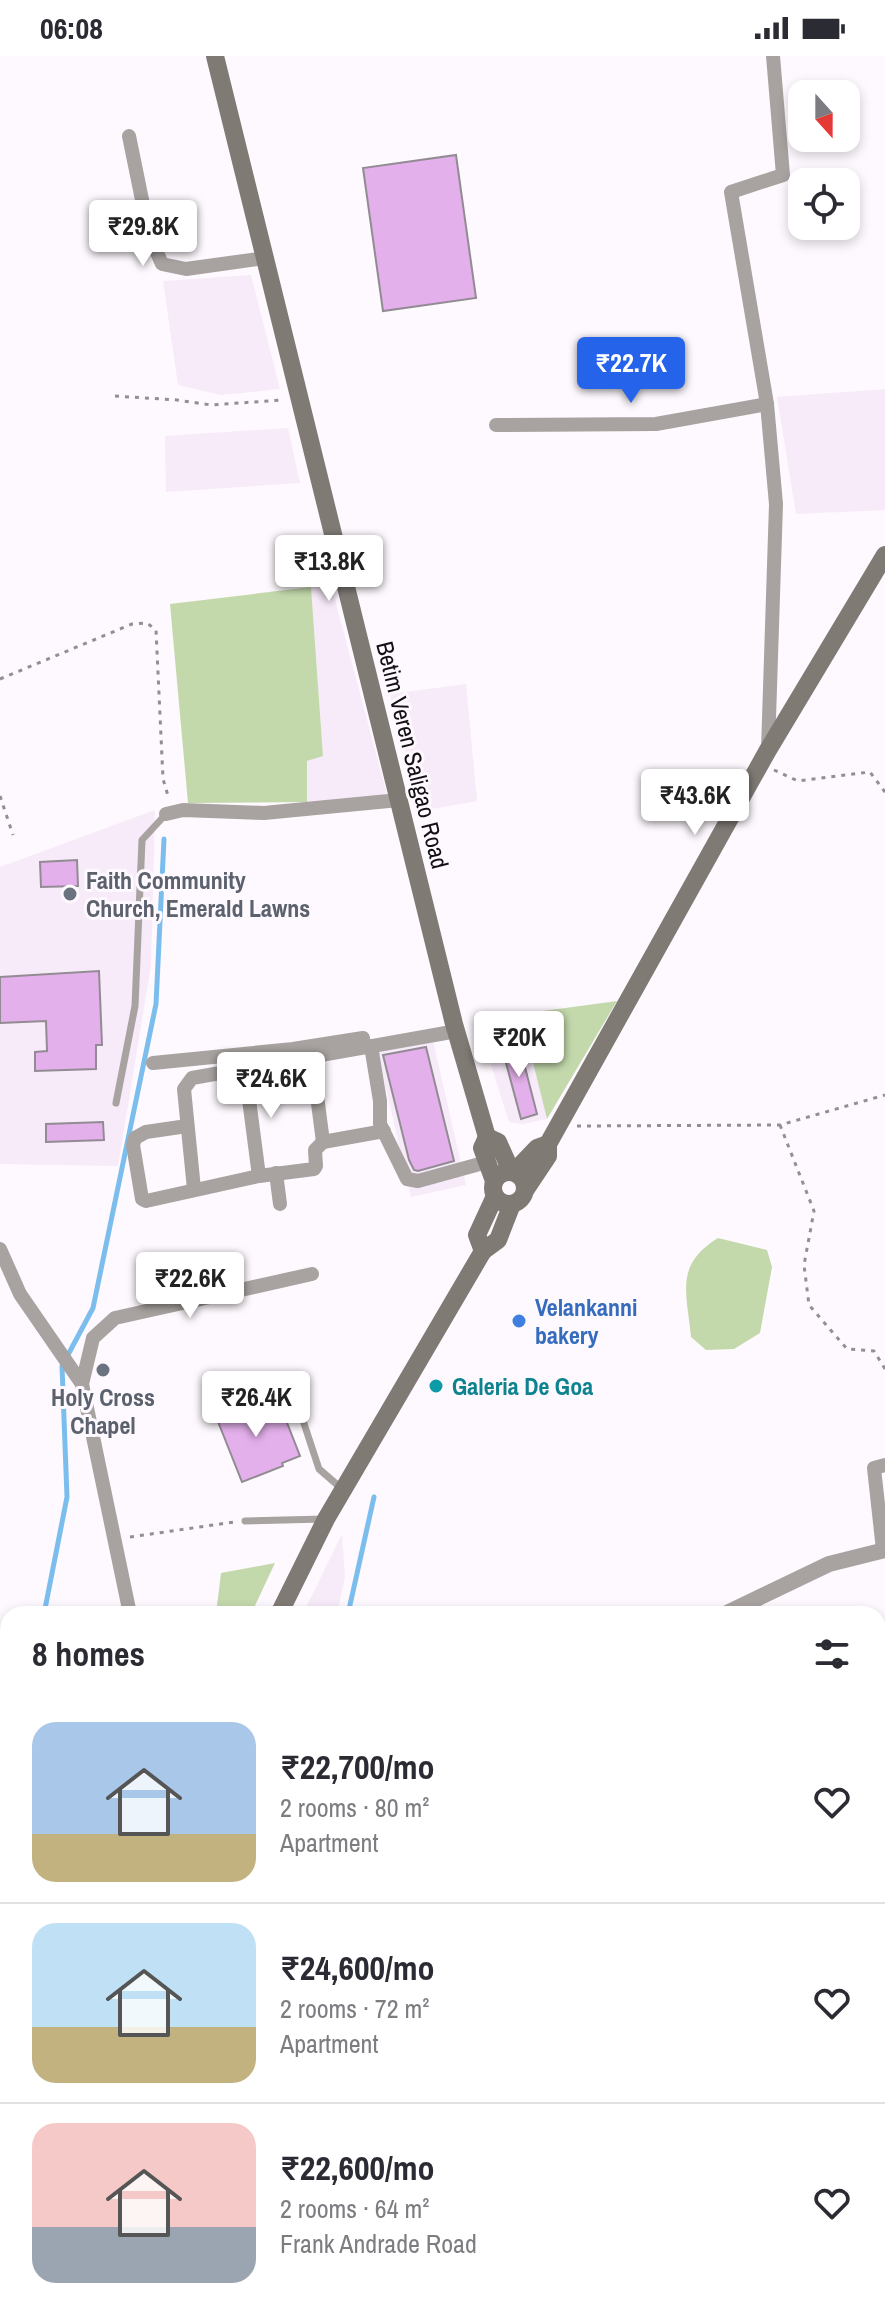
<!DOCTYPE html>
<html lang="en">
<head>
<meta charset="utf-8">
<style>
  body { margin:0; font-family:"Archivo Narrow",sans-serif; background:#f7f7f7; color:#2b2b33; height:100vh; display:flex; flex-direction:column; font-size:30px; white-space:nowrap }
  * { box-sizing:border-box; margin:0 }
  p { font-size:26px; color:#7c7c81 }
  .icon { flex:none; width:44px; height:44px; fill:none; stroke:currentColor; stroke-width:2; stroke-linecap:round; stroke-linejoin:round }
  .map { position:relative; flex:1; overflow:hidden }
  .details { position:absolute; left:0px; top:1550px; width:886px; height:714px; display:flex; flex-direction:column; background:#fff; border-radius:24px 24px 0 0; box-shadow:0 4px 12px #0003 }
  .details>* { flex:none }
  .needle { width:52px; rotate:159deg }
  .tools { position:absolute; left:788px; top:24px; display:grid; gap:16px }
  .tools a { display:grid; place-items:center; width:72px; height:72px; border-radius:16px; background:#fff; box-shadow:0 4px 12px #0003; font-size:40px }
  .price { position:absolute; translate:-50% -68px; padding:0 18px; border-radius:8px; background:#fff; color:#222; font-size:26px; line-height:52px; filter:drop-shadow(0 2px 4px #0008) }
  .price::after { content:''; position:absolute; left:50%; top:48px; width:24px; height:18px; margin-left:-12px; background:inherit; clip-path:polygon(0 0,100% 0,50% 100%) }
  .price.active { background:#2563eb; color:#fff }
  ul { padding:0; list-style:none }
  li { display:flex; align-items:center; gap:24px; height:200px; padding:0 32px }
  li+li { border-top:2px solid #e1e1e2 }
  li span { display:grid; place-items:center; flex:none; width:224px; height:160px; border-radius:24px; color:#555 }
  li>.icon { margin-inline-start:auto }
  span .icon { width:96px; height:96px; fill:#fffc; stroke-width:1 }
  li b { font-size:34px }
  h2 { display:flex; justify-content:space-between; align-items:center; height:96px; padding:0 32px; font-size:34px }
  .status { display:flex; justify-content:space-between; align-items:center; height:56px; padding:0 40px; background:#fff; direction:ltr }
  .status svg { height:22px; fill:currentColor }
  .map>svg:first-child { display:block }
</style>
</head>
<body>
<div class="status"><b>06:08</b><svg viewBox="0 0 49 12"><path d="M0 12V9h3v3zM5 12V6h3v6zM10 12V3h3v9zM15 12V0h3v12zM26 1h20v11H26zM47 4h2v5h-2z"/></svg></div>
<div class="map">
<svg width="885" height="2263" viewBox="0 0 885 2263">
  <rect width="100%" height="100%" fill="#fef9fe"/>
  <!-- built -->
  <g fill="#f7eaf9">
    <path d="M251,219L280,333L221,339L178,329L163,225Z"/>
    <path d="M885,333V454L796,458L777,341Z"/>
    <path d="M288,372L300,427L166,436L165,380Z"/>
    <path d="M331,529L388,742L307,746V705L323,700L311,531Z"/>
    <path d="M466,628L477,745L421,755L390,638Z"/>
    <path d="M155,754L151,909L118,1110L0,1108V811Z"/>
    <path d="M521,958L547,1063L522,1068L509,1066L477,965Z"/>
    <path d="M431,976L466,1129L411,1141L375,985Z"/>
    <path d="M342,1478L345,1521L337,1558H303Z"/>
    <path d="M8,1790V1906L0,1905V1823Z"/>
  </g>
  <!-- green -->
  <g fill="#c3d9ac">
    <path d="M311,531L323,700L307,705V746L188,747L170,548Z"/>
    <path d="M617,945L547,1063L521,958Z"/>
    <path d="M718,1182L767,1194L772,1211L760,1277L734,1293L706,1294L691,1281C687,1237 674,1209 718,1182Z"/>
    <path d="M275,1507L251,1558H216L221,1517Z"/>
    <path d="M885,1810V1911H878V1814Z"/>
  </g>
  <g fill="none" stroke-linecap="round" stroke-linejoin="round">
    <!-- stream -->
    <g stroke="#7bbeee" stroke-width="5">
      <path d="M44,1558L67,1441L62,1310L93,1252L156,948L164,783"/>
      <path d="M348,1558L374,1441"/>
      <path d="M0,1661L8,1646"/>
      <path d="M0,2016L8,2018"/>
      <path d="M878,2172H885"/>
    </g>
  </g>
  <!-- building -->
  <g fill="#e4b0eb" stroke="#928b93" stroke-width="2">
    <path d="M456,99L476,242L383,255L363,112Z"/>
    <path d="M77,804L78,830L41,831L40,806Z"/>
    <path d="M99,915L102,989H96V1013L35,1015V996L47,995L46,965L0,967V921Z"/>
    <path d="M518,984L537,1058L521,1063L501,988Z"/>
    <path d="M426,991L454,1105L418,1115L414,1114L409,1104L383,999Z"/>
    <path d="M103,1066L104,1084L46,1086V1068Z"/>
    <path d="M255,1341L263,1362L282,1354L300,1400L282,1407L283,1410L242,1426L215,1358Z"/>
  </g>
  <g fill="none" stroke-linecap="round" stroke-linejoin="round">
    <!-- path -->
    <g stroke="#928e92" stroke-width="3" stroke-dasharray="4 6" stroke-linecap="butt">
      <path d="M115,340L177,344L211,349L282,344"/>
      <path d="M0,623L132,568L147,567L156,574L163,723L169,743"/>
      <path d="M774,714L798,725L870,716L885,736"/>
      <path d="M0,740L13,779"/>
      <path d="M780,1069L814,1155L804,1209L809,1249L847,1293L874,1295L885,1313"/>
      <path d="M577,1070L780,1069L885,1039"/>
      <path d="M130,1481L234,1466"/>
    </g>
    <!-- service -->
    <g stroke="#a8a3a0" stroke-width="7">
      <path d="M116,1047L135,950L142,784L166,758"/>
      <path d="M290,1325L319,1413L341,1432"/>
      <path d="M245,1465L324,1463"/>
    </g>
    <!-- minor -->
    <g stroke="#a8a3a0" stroke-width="14">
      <path d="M129,80L149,178L162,208L186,213L265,202"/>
      <path d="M496,369L656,368L767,348"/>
      <path d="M768,693L776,448L767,348L731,136L783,119L773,0"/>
      <path d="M166,758L183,754L264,757L399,744"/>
      <path d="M371,990L380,1045V1068L407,1123L418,1125L487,1106"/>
      <path d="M312,1001L323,1086L384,1075"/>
      <path d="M153,1007L293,993L363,982"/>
      <path d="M245,1013L259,1120"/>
      <path d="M187,1070L146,1076L135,1082L133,1089L142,1143L146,1145L259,1120L314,1113L316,1110L315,1094L323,1086"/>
      <path d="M276,1117L280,1148"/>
      <path d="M194,1133L184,1033L192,1022L457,975"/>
      <path d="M0,1193L20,1238L82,1328L130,1558"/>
      <path d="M82,1328L93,1282L115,1262L312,1218"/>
      <path d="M883,1494L874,1412L885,1409"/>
      <path d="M878,2052H885"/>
      <path d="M451,2256L452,2263"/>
      <path d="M242,2263L243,2256"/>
    </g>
    <!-- tertiary -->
    <g stroke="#a8a3a0" stroke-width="16">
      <path d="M725,1558L829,1508L885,1494"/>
      <path d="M0,1605H8"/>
    </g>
    <!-- secondary -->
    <g stroke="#807a75" stroke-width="18">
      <path d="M215,0L454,968L487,1081"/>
      <path d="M548,1088L768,694L885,499"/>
      <circle cx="509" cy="1132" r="16"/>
      <path d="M514,1116L537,1092L548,1088V1100L526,1133"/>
      <path d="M494,1125L482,1092L487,1081L498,1086L511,1115"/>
      <path d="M495,1140L477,1179L483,1195L498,1184L512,1148"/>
      <path d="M279,1558L326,1463L483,1195"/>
      <path d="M32,2263L34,2256"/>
      <path d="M54,2263L56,2256"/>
    </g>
  </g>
  <!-- markers -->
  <g fill="#6b7280" stroke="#fef9fe" stroke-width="3">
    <circle cx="70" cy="838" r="8"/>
    <circle cx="103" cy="1314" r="8"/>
  </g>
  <circle fill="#3f7fe0" stroke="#fef9fe" stroke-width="3" cx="519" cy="1265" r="8"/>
  <circle fill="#0f9aa8" stroke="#fef9fe" stroke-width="3" cx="436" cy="1330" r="8"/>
  <g text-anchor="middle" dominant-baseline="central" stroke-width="6" stroke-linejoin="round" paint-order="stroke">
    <!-- street labels -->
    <g font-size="24" fill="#131013" stroke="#fef9fe">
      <text transform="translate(413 699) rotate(76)">Betim Veren Saligao Road</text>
    </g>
    <!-- worship labels -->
    <g font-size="24" font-weight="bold" fill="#5b616d" stroke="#fef9fe" text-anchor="start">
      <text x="86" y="824">Faith Community<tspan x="86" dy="28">Church, Emerald Lawns</tspan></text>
      <text x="103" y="1341" text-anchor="middle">Holy Cross<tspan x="103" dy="28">Chapel</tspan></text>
    </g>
    <!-- shop labels -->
    <g font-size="24" font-weight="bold" fill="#366cbe" stroke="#fef9fe" text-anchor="start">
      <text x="535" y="1251">Velankanni<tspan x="535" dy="28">bakery</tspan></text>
    </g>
    <!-- culture labels -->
    <g font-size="24" font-weight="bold" fill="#0d838f" stroke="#fef9fe" text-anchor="start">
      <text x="452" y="1330">Galeria De Goa</text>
    </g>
  </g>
</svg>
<div class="tools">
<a><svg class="needle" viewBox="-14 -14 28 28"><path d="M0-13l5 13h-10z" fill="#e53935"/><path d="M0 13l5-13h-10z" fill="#7c7c81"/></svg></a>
<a><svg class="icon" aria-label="locate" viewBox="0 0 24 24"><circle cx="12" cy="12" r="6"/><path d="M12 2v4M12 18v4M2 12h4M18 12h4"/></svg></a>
</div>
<b class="price" style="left:143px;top:212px">₹29.8K</b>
<b class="price active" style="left:631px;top:349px">₹22.7K</b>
<b class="price" style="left:329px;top:547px">₹13.8K</b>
<b class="price" style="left:695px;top:781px">₹43.6K</b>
<b class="price" style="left:519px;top:1023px">₹20K</b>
<b class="price" style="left:271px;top:1064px">₹24.6K</b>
<b class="price" style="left:190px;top:1264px">₹22.6K</b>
<b class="price" style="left:256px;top:1383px">₹26.4K</b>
<section class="details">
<h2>8 homes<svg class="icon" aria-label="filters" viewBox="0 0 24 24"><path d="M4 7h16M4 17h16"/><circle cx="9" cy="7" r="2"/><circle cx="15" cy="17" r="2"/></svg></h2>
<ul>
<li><span style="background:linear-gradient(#a9c7e8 70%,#c2b280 0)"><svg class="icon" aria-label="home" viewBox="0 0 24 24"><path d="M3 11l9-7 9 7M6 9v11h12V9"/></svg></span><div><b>₹22,700/mo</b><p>2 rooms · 80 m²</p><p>Apartment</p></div><svg class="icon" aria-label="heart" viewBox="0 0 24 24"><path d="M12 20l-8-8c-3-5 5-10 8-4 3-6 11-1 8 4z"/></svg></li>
<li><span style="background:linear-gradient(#bfe0f5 65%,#c2b280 0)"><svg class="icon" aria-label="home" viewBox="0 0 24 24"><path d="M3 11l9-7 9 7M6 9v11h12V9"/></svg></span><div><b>₹24,600/mo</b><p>2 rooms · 72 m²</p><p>Apartment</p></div><svg class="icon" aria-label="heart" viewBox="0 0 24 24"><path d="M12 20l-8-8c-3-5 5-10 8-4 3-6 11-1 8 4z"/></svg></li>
<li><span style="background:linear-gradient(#f6c9c9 65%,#9aa5b1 0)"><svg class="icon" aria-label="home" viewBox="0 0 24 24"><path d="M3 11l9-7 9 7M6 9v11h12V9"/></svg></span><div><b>₹22,600/mo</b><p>2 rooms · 64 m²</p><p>Frank Andrade Road</p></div><svg class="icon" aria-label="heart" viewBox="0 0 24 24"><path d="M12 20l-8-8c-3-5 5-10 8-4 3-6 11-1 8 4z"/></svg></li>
</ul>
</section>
</div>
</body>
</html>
